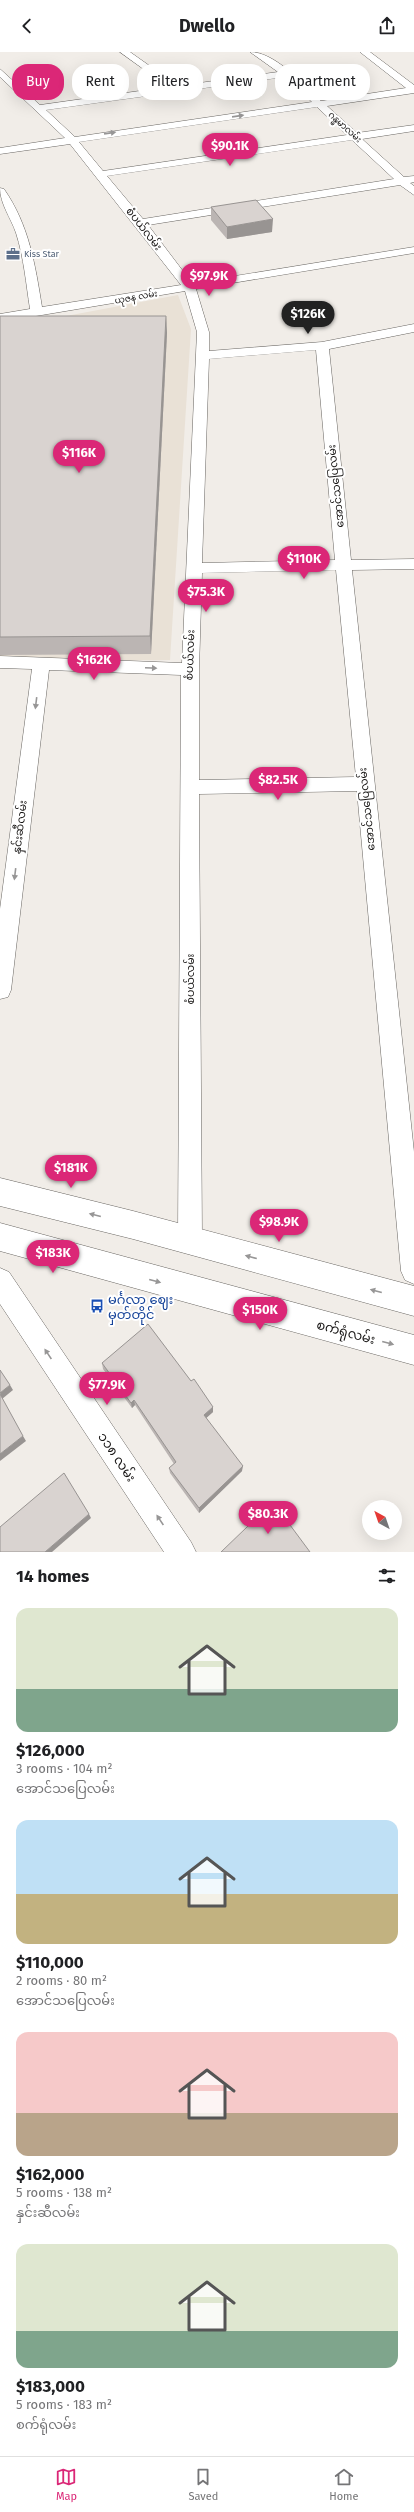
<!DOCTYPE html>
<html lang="en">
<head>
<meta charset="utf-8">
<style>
  body { margin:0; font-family:"Fira Sans","Noto Sans Myanmar",sans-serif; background:#f6f6f6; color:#202124; height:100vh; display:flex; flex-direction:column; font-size:15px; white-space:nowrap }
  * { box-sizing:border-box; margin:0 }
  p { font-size:13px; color:#757577 }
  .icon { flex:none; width:22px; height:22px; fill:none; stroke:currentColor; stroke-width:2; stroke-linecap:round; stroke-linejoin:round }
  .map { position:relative; height:1500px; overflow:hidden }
  .drawer { display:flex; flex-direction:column; background:#fff; flex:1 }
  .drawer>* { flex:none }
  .top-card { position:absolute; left:12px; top:12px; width:390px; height:36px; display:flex; gap:8px }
  .needle { width:26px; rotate:320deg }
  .fabs { position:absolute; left:362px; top:1448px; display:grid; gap:8px }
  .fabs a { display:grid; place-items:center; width:40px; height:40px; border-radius:50%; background:#fff; box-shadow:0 4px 16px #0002; font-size:20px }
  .price { position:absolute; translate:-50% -34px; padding:0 9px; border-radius:14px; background:#db2777; color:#fff; font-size:13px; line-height:26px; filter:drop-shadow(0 1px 2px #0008) }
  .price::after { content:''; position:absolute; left:50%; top:24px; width:12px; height:9px; margin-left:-6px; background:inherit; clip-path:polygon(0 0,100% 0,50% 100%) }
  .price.active { background:#222; color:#fff }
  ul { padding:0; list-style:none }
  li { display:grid; align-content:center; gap:8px; height:212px; padding:0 16px }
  li span { display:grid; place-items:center; height:124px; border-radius:12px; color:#555 }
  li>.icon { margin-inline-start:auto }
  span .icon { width:72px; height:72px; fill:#fffc; stroke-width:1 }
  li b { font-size:17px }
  h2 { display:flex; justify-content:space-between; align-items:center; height:48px; padding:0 16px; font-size:17px }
  .tag { padding:0 14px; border-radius:16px; background:#fff; box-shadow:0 4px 16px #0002; font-size:14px; line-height:36px }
  .tag.active { background:#db2777; color:#fff }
  header { display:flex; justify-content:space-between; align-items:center; height:52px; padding:0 16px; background:#fff; font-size:18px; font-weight:700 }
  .menu { display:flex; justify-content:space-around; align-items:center; height:56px; border-top:1px solid #e0e0e0; background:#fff; font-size:11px; color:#757577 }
  .menu a { display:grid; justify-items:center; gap:2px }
  .menu .active { color:#db2777 }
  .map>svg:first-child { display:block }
</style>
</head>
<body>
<header><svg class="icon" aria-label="back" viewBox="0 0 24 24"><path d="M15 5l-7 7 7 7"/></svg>Dwello<svg class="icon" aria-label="share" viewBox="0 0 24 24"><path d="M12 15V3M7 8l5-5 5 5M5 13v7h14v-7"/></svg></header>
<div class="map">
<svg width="414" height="1500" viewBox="0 0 414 1500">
  <rect width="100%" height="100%" fill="#f1ede8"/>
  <!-- built -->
  <path fill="#e9e1d6" d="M178,243L191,277L170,608L0,609V273L34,270Z"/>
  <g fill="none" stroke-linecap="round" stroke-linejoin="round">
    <!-- minor casing -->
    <g stroke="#696662" stroke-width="1">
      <g id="minor">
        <path d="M120,0H130L178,34L278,20L250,0C275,0 303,32 321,49L406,36L360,0H370L414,33V41L327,54L357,81L414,73V79L362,87L404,125L414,124V130L410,131L414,134V143L400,133L148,173L192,231L414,195V201L196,237L209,280V299L322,290L414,272V280L329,297L351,508L414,507V517L352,518L414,1100V1232L405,1228L401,1219L357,739L199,742L202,1188L199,1197L190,1200L181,1197L178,1188L181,623L49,618L11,938L8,945L0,947V857L32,617L0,616V604L182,611L197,280L185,239L0,270V262L30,257C26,232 24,206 16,181C11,166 0,152 0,136L4,137C29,173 35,212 42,255L181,233L70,92L0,102V96L65,86L0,25V17L40,53L168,35ZM285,25L312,50L75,85L46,58ZM317,55L347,83L103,119L79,90ZM352,88L394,127L143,167L107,124ZM316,298L335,508L202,511L209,307ZM336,518L356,725L199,728V617L202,521Z"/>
        <path d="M0,1216L9,1220L191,1490L196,1500H164L0,1252Z"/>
      </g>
    </g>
    <!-- secondary casing -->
    <g stroke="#696662" stroke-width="1">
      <g id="secondary">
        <path d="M0,1126L133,1159L414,1234V1264L133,1187L0,1154Z"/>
        <path d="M0,1171L414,1283V1313L0,1199Z"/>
      </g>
    </g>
    <!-- minor -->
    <use href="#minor" fill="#fff" fill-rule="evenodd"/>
    <!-- secondary -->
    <use href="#secondary" fill="#fff" fill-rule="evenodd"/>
  </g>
  <!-- wall -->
  <g fill="#bbb5b3">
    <path d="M211,155L272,180L227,187L211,168Z"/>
    <path d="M0,264H166L167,281L151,602L0,603Z"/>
    <path d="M102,1311L213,1360L206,1366L242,1419L199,1461L170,1421L169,1416L174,1412L135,1353L132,1356L103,1317Z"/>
  </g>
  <!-- shaded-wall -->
  <g fill="#989492">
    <path d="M273,167L272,180L227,187V175Z"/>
    <path d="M166,264L167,281L151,602L150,584Z"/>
    <path d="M10,1333L13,1338L2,1347L0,1341Z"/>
    <path d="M134,1348L135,1353L132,1356L131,1351Z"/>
    <path d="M213,1355V1360L204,1368V1363Z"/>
    <path d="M23,1384L26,1389L0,1409V1402Z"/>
    <path d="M243,1414L242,1419L199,1461V1456Z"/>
    <path d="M89,1462L91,1466L52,1500H45Z"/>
  </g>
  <!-- building -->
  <g fill="#d9d3d0" stroke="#989492">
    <path d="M256,148L273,167L227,175L211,155Z"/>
    <path d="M0,264H166L150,584L0,585Z"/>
    <path d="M148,1272L191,1329L194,1327L213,1355L204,1363L243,1414L199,1456L169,1416L176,1410L134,1348L131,1351L102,1311Z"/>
    <path d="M0,1318L10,1333L0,1341Z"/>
    <path d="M0,1342L23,1384L0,1402Z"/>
    <path d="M64,1421L89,1462L45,1500H0V1475Z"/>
    <path d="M273,1450L310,1500H221Z"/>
  </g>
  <!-- one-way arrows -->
  <defs><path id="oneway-solid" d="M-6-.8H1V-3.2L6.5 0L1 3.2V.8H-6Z"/></defs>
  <g fill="#979696">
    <use href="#oneway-solid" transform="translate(238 64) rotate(-8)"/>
    <use href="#oneway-solid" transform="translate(110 81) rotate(-8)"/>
    <use href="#oneway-solid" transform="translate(151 616) rotate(2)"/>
    <use href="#oneway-solid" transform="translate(36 651) rotate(97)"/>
    <use href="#oneway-solid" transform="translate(15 822) rotate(97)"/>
    <use href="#oneway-solid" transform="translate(95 1163) rotate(-166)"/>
    <use href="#oneway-solid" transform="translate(251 1205) rotate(-165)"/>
    <use href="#oneway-solid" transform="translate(155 1229) rotate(15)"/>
    <use href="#oneway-solid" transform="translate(376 1239) rotate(-165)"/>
    <use href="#oneway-solid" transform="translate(388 1291) rotate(15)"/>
    <use href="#oneway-solid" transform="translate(48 1302) rotate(-124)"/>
    <use href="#oneway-solid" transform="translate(160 1468) rotate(-124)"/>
  </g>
  <!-- icons -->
  <defs>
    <g id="office-bare" transform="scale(1.08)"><path d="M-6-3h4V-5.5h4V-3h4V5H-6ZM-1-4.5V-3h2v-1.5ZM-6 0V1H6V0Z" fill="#5c6f8a" stroke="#fff" stroke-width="2.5" paint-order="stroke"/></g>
    <g id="bus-bare" transform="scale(1.08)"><path d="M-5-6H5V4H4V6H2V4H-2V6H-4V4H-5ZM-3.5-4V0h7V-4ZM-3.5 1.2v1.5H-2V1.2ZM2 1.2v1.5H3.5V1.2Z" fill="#1a4fb4" stroke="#fff" stroke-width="2.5" paint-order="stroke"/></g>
  </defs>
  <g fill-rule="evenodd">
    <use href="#office-bare" x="13" y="202"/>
    <use href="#bus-bare" x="97" y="1254"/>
  </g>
  <g text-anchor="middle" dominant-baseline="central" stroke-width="4" stroke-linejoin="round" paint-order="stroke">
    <!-- far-street labels -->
    <g font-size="9" fill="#181615" stroke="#fff">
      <text transform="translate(345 75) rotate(42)">ဂန္ဓမာလမ်း</text>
      <text transform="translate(136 245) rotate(-10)">ယုဇန လမ်း</text>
    </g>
    <!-- far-service labels -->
    <g font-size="9" fill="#4e5e75" stroke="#fff" text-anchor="start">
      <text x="24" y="202">Kiss Star</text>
    </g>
    <!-- street labels -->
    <g font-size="11" fill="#181615" stroke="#fff">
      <text transform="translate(144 177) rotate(52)">စံပယ်လမ်း</text>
      <text transform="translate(336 434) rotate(-96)">အောင်သပြေလမ်း</text>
      <text transform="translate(190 603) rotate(-88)">စံပယ်လမ်း</text>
      <text transform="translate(367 757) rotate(-96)">အောင်သပြေလမ်း</text>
      <text transform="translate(20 775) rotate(-83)">နှင်းဆီလမ်း</text>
      <text transform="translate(190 927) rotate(-90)">စံပယ်လမ်း</text>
    </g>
    <!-- near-transit labels -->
    <g font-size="13" fill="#164399" stroke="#fff" text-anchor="start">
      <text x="108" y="1247">မင်္ဂလာ ဈေး<tspan x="108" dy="15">မှတ်တိုင်</tspan></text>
    </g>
    <!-- near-street labels -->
    <g font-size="13" fill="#181615" stroke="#fff">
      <text transform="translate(346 1280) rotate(15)">စက်ရုံလမ်း</text>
      <text transform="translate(117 1405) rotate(56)">၁၁၈ လမ်း</text>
    </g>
  </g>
</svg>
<div class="fabs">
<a><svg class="needle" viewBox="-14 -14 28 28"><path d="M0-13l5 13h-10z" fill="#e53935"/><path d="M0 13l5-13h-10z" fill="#757577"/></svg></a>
</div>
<b class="price" style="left:230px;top:115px">$90.1K</b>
<b class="price" style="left:209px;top:245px">$97.9K</b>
<b class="price active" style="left:308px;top:283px">$126K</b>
<b class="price" style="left:79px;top:422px">$116K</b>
<b class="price" style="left:304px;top:528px">$110K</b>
<b class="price" style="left:206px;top:561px">$75.3K</b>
<b class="price" style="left:94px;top:629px">$162K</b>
<b class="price" style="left:278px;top:749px">$82.5K</b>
<b class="price" style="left:71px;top:1137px">$181K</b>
<b class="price" style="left:279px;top:1191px">$98.9K</b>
<b class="price" style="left:53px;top:1222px">$183K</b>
<b class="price" style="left:260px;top:1279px">$150K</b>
<b class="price" style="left:107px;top:1354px">$77.9K</b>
<b class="price" style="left:268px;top:1483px">$80.3K</b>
<div class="top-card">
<a class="tag active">Buy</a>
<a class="tag">Rent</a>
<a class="tag">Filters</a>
<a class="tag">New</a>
<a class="tag">Apartment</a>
</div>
</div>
<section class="drawer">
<h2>14 homes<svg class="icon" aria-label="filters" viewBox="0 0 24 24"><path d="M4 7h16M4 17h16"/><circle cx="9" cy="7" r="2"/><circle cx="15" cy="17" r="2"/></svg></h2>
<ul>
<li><span style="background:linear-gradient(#dfe7d0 65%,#7fa58c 0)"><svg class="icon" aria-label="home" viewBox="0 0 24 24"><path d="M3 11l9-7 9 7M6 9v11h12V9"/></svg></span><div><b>$126,000</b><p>3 rooms · 104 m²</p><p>အောင်သပြေလမ်း</p></div></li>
<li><span style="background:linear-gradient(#bfe0f5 60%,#c2b280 0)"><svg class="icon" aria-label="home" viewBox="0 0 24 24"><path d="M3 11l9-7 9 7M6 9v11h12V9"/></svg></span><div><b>$110,000</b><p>2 rooms · 80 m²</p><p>အောင်သပြေလမ်း</p></div></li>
<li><span style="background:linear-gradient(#f6c9c9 65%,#b9a48a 0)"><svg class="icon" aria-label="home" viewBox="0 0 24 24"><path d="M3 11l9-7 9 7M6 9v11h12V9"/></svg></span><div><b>$162,000</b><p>5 rooms · 138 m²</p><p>နှင်းဆီလမ်း</p></div></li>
<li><span style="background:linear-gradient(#dfe7d0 70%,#7fa58c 0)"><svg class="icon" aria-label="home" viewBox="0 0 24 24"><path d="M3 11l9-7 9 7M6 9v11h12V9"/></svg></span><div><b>$183,000</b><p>5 rooms · 183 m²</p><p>စက်ရုံလမ်း</p></div></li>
</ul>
</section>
<nav class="menu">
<a class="active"><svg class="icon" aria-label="map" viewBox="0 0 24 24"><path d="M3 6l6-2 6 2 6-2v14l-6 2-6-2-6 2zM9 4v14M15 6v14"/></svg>Map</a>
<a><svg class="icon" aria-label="saved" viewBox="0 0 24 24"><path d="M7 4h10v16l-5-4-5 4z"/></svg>Saved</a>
<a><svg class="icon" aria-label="home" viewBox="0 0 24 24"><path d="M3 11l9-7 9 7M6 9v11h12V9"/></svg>Home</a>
</nav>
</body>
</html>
